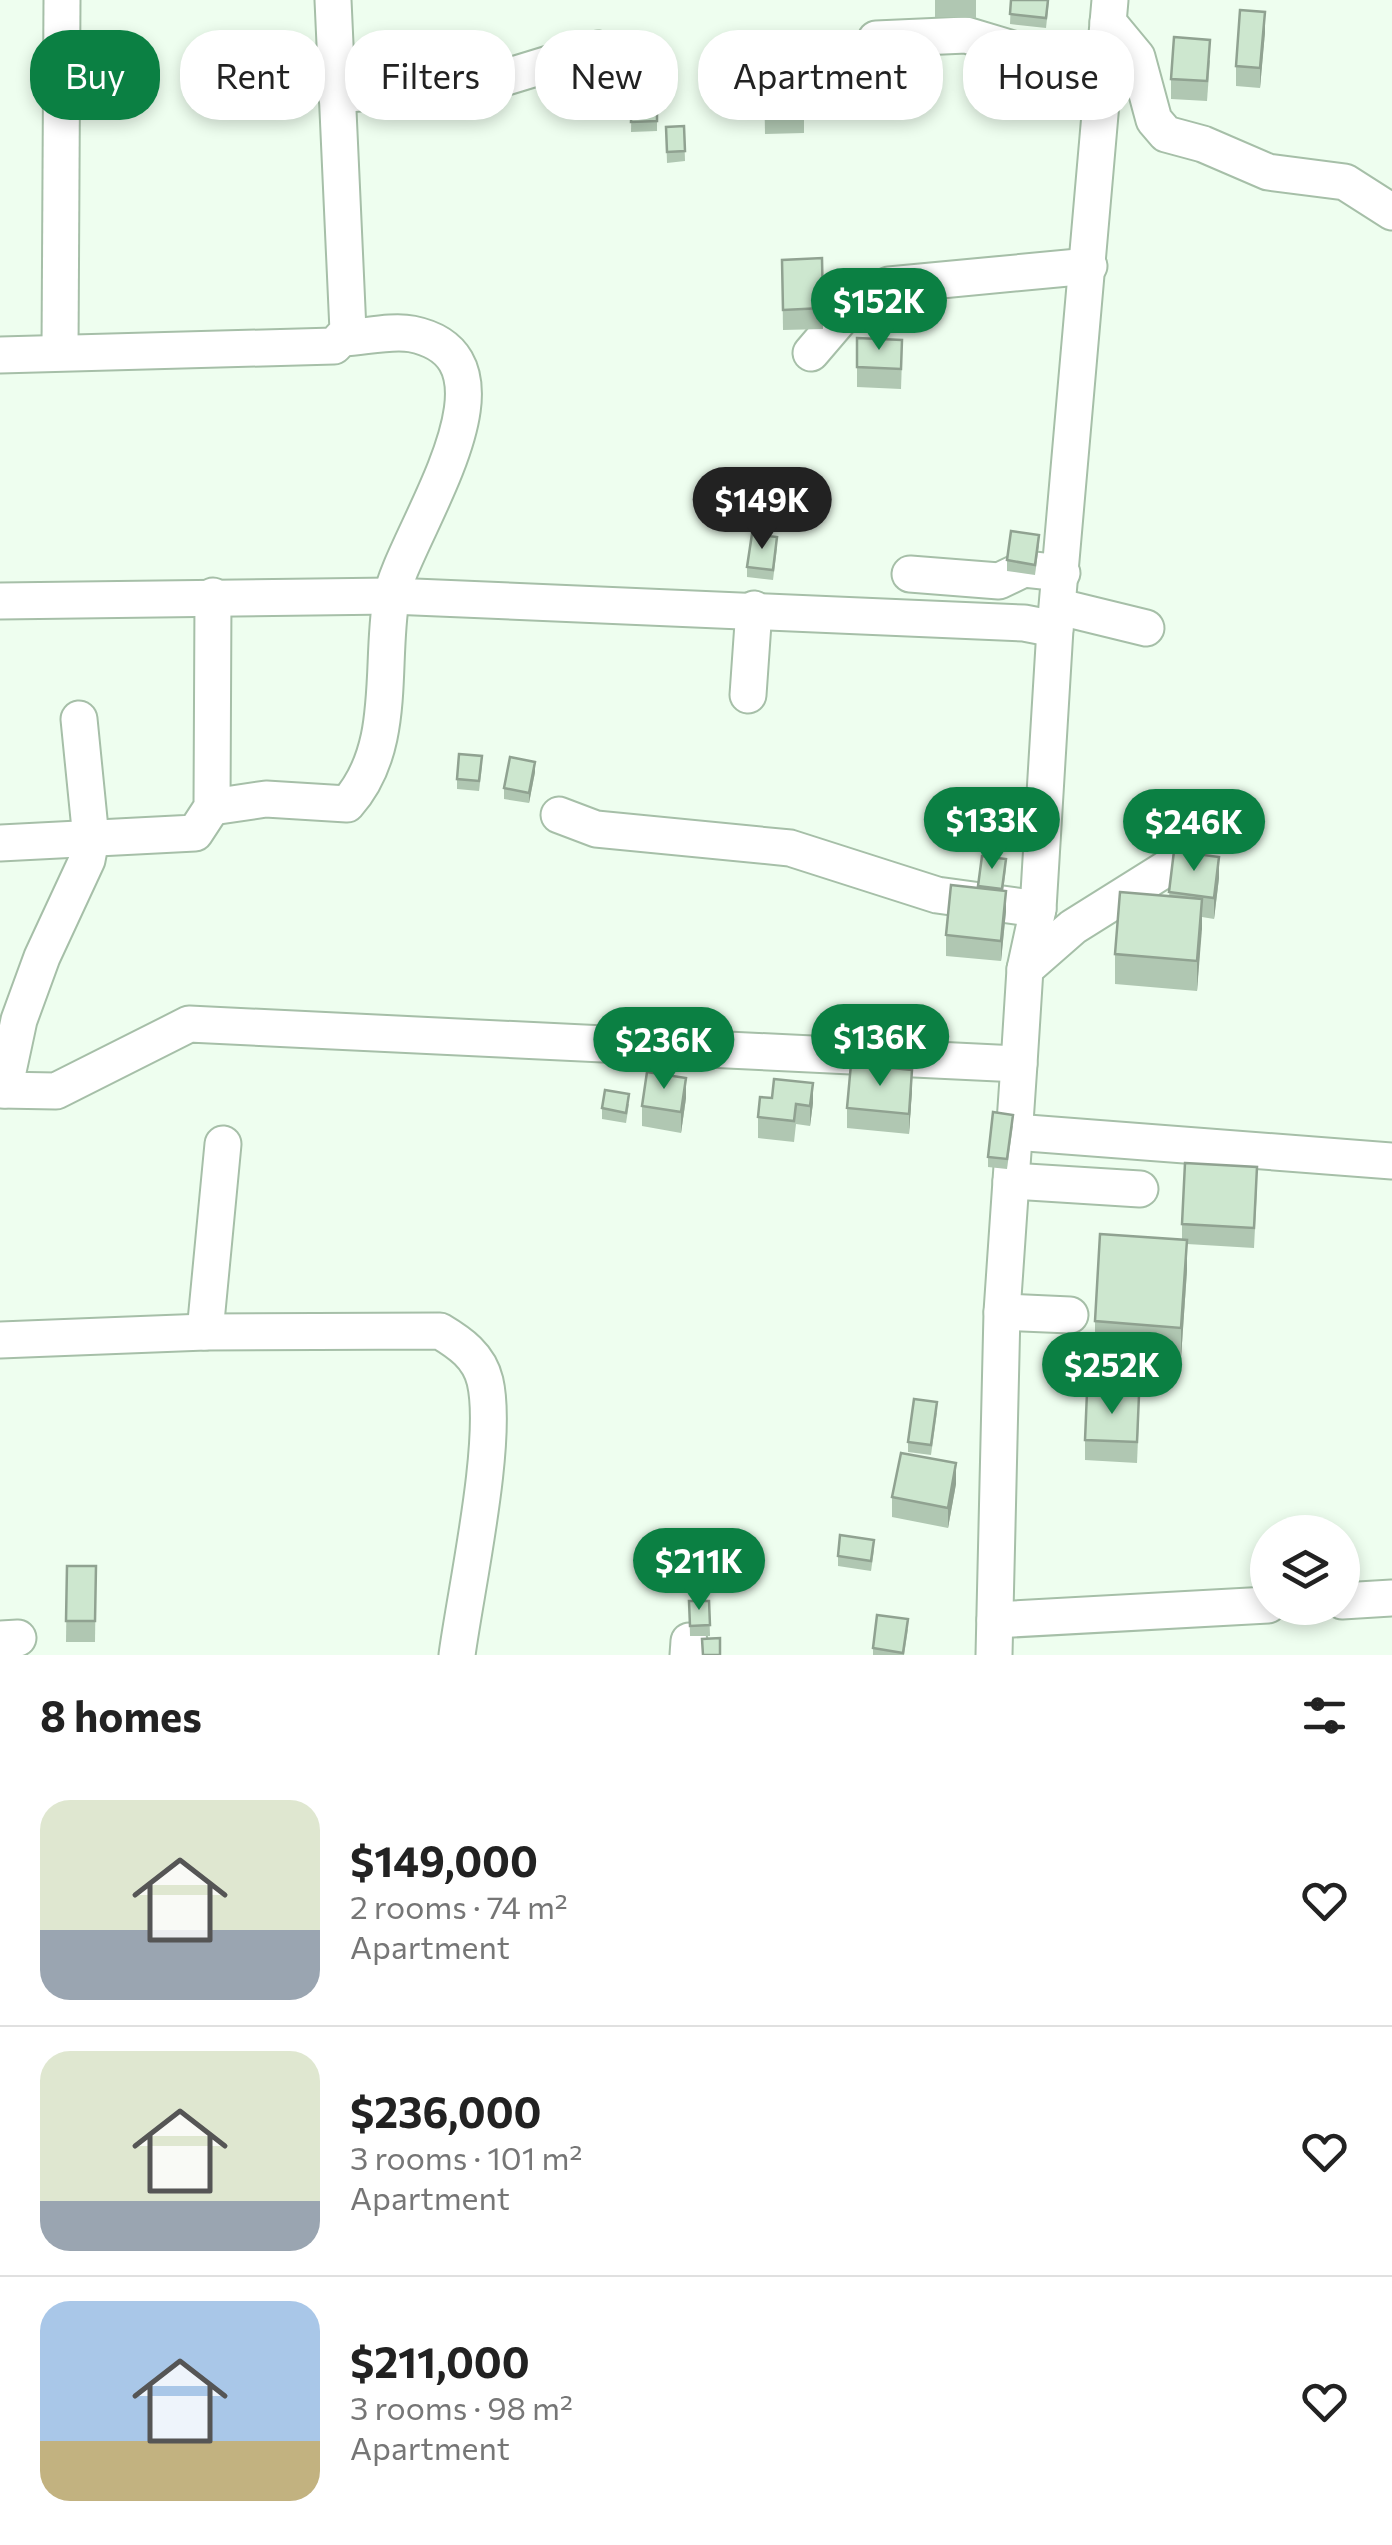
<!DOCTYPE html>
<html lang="en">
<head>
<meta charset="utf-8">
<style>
  body { margin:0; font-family:Commissioner,sans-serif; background:#f2f2f2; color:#222; height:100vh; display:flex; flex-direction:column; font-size:38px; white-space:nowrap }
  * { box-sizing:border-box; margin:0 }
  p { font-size:32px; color:#767676 }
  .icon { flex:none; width:55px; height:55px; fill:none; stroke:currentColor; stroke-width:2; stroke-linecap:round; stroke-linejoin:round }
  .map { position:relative; height:1655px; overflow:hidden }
  .sheet { display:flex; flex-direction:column; background:#fff; flex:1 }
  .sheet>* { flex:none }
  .guide { position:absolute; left:30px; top:30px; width:1332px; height:90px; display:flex; gap:20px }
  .fabs { position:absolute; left:1250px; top:1515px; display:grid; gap:20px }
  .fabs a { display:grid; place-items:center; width:110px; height:110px; border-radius:50%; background:#fff; box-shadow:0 5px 15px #0003; font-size:50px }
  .price { position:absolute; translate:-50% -85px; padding:0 22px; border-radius:35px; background:#0b8043; color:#fff; font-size:32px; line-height:65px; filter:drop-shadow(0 2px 5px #0008) }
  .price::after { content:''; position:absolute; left:50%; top:60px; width:30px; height:22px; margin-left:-15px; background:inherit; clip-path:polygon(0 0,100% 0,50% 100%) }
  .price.on { background:#222; color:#fff }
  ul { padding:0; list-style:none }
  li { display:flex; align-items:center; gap:30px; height:250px; padding:0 40px }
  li+li { border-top:2px solid #e0e0e0 }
  li span { display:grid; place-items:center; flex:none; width:280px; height:200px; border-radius:30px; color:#555 }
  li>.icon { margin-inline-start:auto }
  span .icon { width:120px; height:120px; fill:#fffc; stroke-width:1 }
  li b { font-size:42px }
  h2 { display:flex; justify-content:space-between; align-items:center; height:120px; padding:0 40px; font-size:42px }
  .pill { padding:0 35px; border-radius:40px; background:#fff; box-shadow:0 5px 15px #0003; font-size:35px; line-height:90px }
  .pill.on { background:#0b8043; color:#fff }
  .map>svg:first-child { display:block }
</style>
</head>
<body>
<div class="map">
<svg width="1392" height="1655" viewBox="0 0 1392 1655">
  <rect width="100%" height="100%" fill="#eefeef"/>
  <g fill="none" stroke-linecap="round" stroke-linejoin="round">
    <!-- street casing -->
    <g stroke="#a6bfa8" stroke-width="39">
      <g id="street">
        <path d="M1108,22L1137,57L1154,120L1166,134L1203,144L1268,172L1345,182L1392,212"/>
        <path d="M876,39L966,35L1106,77"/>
        <path d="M336,95L490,82L598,49"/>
        <path d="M60,351L62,0"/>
        <path d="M811,353L858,298L889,285L1089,266"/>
        <path d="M0,355L334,346L348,331L333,0"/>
        <path d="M910,574L999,581L1024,569L1062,573"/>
        <path d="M0,601L391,596L1024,623L1055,629"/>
        <path d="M1060,607L1146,628"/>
        <path d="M748,695L754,609"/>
        <path d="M212,807L266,799L347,804C397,748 380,668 391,599C400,539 535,359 412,334C392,330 364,337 343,338"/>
        <path d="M559,815L596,829L790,848L937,895L1038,909"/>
        <path d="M0,843L195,833L212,807L213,596"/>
        <path d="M1025,969L1073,927L1172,865"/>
        <path d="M0,1090L56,1091L189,1024L1019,1064"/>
        <path d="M4,1090L19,1020L42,957L87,860L91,839L79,719"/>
        <path d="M1014,1132L1392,1161"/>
        <path d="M1011,1181L1140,1189"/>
        <path d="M1002,1312L1070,1315"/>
        <path d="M205,1332L223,1144"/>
        <path d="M0,1340L205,1332L440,1331C460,1343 479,1356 485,1381C499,1440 466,1588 457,1655"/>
        <path d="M1342,1601L1392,1598"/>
        <path d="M995,1620L1268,1605"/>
        <path d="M0,1639L18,1638"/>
        <path d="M688,1655L689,1641"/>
        <path d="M994,1655L1002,1312L1019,1064L1025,969L1038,909L1055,629L1110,0"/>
      </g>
    </g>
    <!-- street -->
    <use href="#street" stroke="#fff" stroke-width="35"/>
  </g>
  <!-- wall -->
  <g fill="#b0c7b2">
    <path d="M935,0H976V18L935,17Z"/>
    <path d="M1011,0H1049L1046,28L1010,24Z"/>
    <path d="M1265,32L1260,88L1236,86V66Z"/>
    <path d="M1210,60L1207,101L1171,99V79Z"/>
    <path d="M764,79L804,112V133L765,134Z"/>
    <path d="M632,84H657V131L631,132Z"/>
    <path d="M684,126L685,161L667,163L666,127Z"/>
    <path d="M822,258L823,329L783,330L782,260Z"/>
    <path d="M857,338L902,360L901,389L857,387Z"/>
    <path d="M1039,545L1035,575L1007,571V560Z"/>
    <path d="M777,548L773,580L747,577V567Z"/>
    <path d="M482,766L479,791L457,789V779Z"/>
    <path d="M535,772L529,803L504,799V788Z"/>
    <path d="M1174,851L1219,878L1214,919L1202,917L1197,991L1115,984V954L1169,896Z"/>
    <path d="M982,856L1006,869L1003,891L1006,911L1001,961L946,956V935L978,888Z"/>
    <path d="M912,1090L909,1134L847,1128V1108Z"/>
    <path d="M686,1098L681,1133L642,1126V1106Z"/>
    <path d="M772,1098L813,1103L810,1126L796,1124L794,1142L758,1138V1117Z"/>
    <path d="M629,1104L626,1123L602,1119V1108Z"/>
    <path d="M1013,1125L1007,1169L988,1167V1157Z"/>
    <path d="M1257,1187L1254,1248L1187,1244V1270L1181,1358L1095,1351V1321L1182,1240V1224Z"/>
    <path d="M937,1412L931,1455L908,1452V1442Z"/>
    <path d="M1139,1415L1137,1463L1085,1460V1440Z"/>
    <path d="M956,1484L948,1528L892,1517V1497Z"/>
    <path d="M874,1550L871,1571L838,1566V1556Z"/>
    <path d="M67,1566H96L95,1642H66Z"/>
    <path d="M689,1601H709L710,1636H690Z"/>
    <path d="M908,1629L904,1655H873V1648Z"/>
  </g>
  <!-- shaded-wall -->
  <g fill="#90a291">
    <path d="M1265,12V32L1260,88V68Z"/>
    <path d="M535,762V772L529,803V793Z"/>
    <path d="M1219,857V878L1214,919V898Z"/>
    <path d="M1006,891V911L1001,961V941Z"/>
    <path d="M1202,899V929L1197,991V961Z"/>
    <path d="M912,1070V1090L909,1134V1114Z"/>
    <path d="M686,1078V1098L681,1133V1112Z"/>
    <path d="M813,1083V1103L810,1126V1106Z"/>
    <path d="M1187,1240V1270L1181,1358V1328Z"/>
    <path d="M956,1463V1484L948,1528V1508Z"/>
  </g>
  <!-- building -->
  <g fill="#cde7cf" stroke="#90a291" stroke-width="2.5">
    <path d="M1011,0H1048L1046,18L1010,14Z"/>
    <path d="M1240,10L1265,12L1260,68L1236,66Z"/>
    <path d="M1174,37L1210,40L1207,81L1171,79Z"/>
    <path d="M803,78L804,112L765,113L764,79Z"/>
    <path d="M632,84H657V121L631,122Z"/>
    <path d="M684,126L685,151L667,152L666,127Z"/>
    <path d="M822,258L823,308L783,310L782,260Z"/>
    <path d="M857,338L902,340L901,369L857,367Z"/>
    <path d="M1011,531L1039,535L1035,565L1007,560Z"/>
    <path d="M752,534L777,537L773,570L747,567Z"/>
    <path d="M459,754L482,756L479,781L457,779Z"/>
    <path d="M510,757L535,762L529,793L504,788Z"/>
    <path d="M1174,851L1219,857L1214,898L1169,892Z"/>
    <path d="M982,856L1006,859L1002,889L978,886Z"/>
    <path d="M951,885L1006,891L1001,941L946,935Z"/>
    <path d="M1120,892L1202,899L1197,961L1115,954Z"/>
    <path d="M851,1064L912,1070L909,1114L847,1108Z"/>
    <path d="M647,1072L686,1078L681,1112L642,1106Z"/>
    <path d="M774,1079L813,1083L810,1106L796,1104L794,1121L758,1117L760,1097L772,1098Z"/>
    <path d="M605,1090L629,1094L626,1113L602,1108Z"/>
    <path d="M993,1112L1013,1115L1007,1159L988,1157Z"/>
    <path d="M1185,1163L1257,1167L1254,1228L1182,1224Z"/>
    <path d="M1100,1234L1187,1240L1181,1328L1095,1321Z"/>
    <path d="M1087,1392L1139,1395L1137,1442L1085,1440Z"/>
    <path d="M914,1399L937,1402L931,1445L908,1442Z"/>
    <path d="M901,1453L956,1463L948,1508L892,1497Z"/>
    <path d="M840,1535L874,1540L871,1561L838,1556Z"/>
    <path d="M67,1566H96L95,1621H66Z"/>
    <path d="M689,1601H709L710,1625L690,1626Z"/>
    <path d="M877,1615L908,1619L903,1653L873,1648Z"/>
    <path d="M720,1638V1655H703L702,1639Z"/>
  </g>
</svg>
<div class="fabs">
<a><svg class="icon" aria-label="layers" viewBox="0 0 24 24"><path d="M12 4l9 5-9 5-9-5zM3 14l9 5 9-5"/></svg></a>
</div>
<b class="price" style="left:879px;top:353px">$152K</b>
<b class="price on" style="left:762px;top:552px">$149K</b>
<b class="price" style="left:992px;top:872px">$133K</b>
<b class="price" style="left:1194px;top:874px">$246K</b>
<b class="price" style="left:880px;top:1089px">$136K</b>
<b class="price" style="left:664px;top:1092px">$236K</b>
<b class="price" style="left:1112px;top:1417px">$252K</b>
<b class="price" style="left:699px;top:1613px">$211K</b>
<div class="guide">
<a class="pill on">Buy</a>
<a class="pill">Rent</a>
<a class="pill">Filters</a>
<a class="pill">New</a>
<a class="pill">Apartment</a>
<a class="pill">House</a>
</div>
</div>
<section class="sheet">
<h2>8 homes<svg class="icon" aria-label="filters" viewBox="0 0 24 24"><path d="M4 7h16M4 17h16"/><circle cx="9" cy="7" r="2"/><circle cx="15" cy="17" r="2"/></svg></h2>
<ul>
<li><span style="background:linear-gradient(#dfe7d0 65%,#9aa5b1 0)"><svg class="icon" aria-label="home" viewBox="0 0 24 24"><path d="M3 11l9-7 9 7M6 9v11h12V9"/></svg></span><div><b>$149,000</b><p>2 rooms · 74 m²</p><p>Apartment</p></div><svg class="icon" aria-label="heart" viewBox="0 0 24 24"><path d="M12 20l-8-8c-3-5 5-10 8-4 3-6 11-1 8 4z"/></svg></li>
<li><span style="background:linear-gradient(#dfe7d0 75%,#9aa5b1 0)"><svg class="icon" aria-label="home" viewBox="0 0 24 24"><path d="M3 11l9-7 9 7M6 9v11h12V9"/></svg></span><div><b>$236,000</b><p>3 rooms · 101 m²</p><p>Apartment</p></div><svg class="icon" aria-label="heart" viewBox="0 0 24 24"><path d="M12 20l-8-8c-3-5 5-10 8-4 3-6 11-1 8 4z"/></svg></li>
<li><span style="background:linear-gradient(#a9c7e8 70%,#c2b280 0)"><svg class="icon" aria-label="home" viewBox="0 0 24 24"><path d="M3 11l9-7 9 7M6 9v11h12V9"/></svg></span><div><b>$211,000</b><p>3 rooms · 98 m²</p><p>Apartment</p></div><svg class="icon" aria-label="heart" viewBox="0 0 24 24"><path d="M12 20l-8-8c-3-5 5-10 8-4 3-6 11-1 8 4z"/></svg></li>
</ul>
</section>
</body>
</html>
